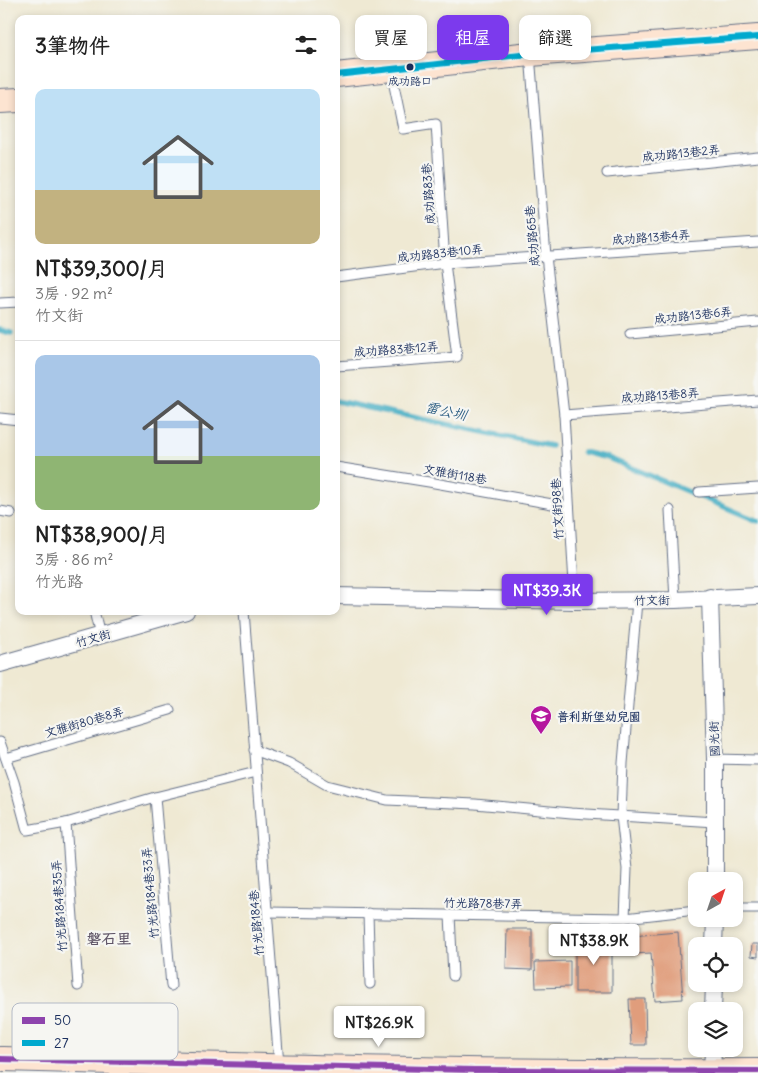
<!DOCTYPE html>
<html lang="zh-TW">
<head>
<meta charset="utf-8">
<style>
  body { margin:0; font-family:Delius,"LXGW WenKai TC",sans-serif; background:#f2f2f2; color:#222; height:100vh; display:flex; flex-direction:column; font-size:19px; white-space:nowrap }
  * { box-sizing:border-box; margin:0 }
  p { font-size:16px; color:#767676 }
  .icon { flex:none; width:28px; height:28px; fill:none; stroke:currentColor; stroke-width:2; stroke-linecap:round; stroke-linejoin:round }
  .map { position:relative; flex:1; overflow:hidden }
  .details { position:absolute; left:15px; top:15px; width:325px; height:600px; display:flex; flex-direction:column; background:#fff; border-radius:10px; box-shadow:0 2px 8px #0003 }
  .details>* { flex:none }
  .banner { position:absolute; left:355px; top:15px; width:328px; height:45px; display:flex; gap:10px }
  .needle { width:32px; rotate:40deg }
  .tools { position:absolute; left:688px; top:872px; display:grid; gap:10px }
  .tools a { display:grid; place-items:center; width:55px; height:55px; border-radius:10px; background:#fff; box-shadow:0 2px 8px #0003; font-size:25px }
  .price { position:absolute; translate:-50% -42px; padding:0 11px; border-radius:5px; background:#fff; color:#222; font-size:16px; line-height:32px; filter:drop-shadow(0 1px 2px #0008) }
  .price::after { content:''; position:absolute; left:50%; top:30px; width:15px; height:11px; margin-left:-8px; background:inherit; clip-path:polygon(0 0,100% 0,50% 100%) }
  .price.active { background:#7c3aed; color:#fff }
  ul { padding:0; list-style:none }
  li { display:grid; align-content:center; gap:10px; height:265px; padding:0 20px }
  li+li { border-top:1px solid #e0e0e0 }
  li span { display:grid; place-items:center; height:155px; border-radius:10px; color:#555 }
  li>.icon { margin-inline-start:auto }
  span .icon { width:90px; height:90px; fill:#fffc; stroke-width:1 }
  li b { font-size:21px }
  h2 { display:flex; justify-content:space-between; align-items:center; height:60px; padding:0 20px; font-size:21px }
  .pill { padding:0 18px; border-radius:10px; background:#fff; box-shadow:0 2px 8px #0003; font-size:18px; line-height:45px }
  .pill.active { background:#7c3aed; color:#fff }
  .map>svg:first-child { display:block }
</style>
</head>
<body>
<div class="map">
<svg width="758" height="1073" viewBox="0 0 758 1073">
  <rect width="100%" height="100%" fill="#f6f6f2"/>
  <filter id="ink" filterUnits="userSpaceOnUse"><feTurbulence type="fractalNoise" baseFrequency=".02" numOctaves="2"/><feDisplacementMap in="SourceGraphic" scale="10" xChannelSelector="R" yChannelSelector="G"/><feConvolveMatrix kernelMatrix="1 2 1 2 8 2 1 2 1" color-interpolation-filters="sRGB"/></filter>
  <filter id="wash" filterUnits="userSpaceOnUse"><feTurbulence type="fractalNoise" baseFrequency=".0096" numOctaves="4" result="noise"/><feDisplacementMap in="SourceGraphic" scale="20" xChannelSelector="R" yChannelSelector="G"/><feGaussianBlur stdDeviation="1.12" result="paint"/><feColorMatrix in="noise" values="0 0 0 0 0 0 0 0 0 0 0 0 0 0 0 0 0 1.4 0 .05"/><feComposite in="paint" operator="in"/></filter>
  <g filter="url(#wash)">
    <rect width="100%" height="100%" fill="#efe9d3"/>
    <g fill="none" stroke-linecap="round" stroke-linejoin="round">
      <!-- stream -->
      <g stroke="#46afc4" stroke-width="5.5">
        <path d="M0,330L11,333"/>
        <path d="M336,401L551,446"/>
        <path d="M583,452L608,458L758,521"/>
      </g>
    </g>
    <g id="blocks">
      <!-- building -->
      <g fill="#e09d7b">
        <path d="M507,929H532V970L506,969Z"/>
        <path d="M678,932L683,999L655,1001L651,953L632,954L631,936Z"/>
        <rect x="575" y="940" width="37" height="52"/>
        <path d="M752,944H758V957L751,956Z"/>
        <path d="M570,961V987L536,988L535,962Z"/>
        <path d="M629,999H645L646,1045H631Z"/>
      </g>
    </g>
  </g>
  <g filter="url(#ink)">
    <use href="#blocks" fill-opacity="0" stroke="#657087" stroke-width="1"/>
    <g fill="none" stroke-linecap="round" stroke-linejoin="round">
      <!-- lane casing -->
      <g stroke="#657087" stroke-width="11">
        <g id="lane">
          <path d="M530,54L546,256L564,415L575,601"/>
          <path d="M607,173L758,157"/>
          <path d="M336,277L445,263L758,242"/>
          <path d="M0,303L19,302"/>
          <path d="M630,334L758,322"/>
          <path d="M336,366L457,357L445,263L436,124L403,129L391,71"/>
          <path d="M564,415L758,400"/>
          <path d="M0,418L19,420"/>
          <path d="M336,467L429,482L569,507"/>
          <path d="M699,492L758,488"/>
          <path d="M670,510L675,600"/>
          <path d="M0,511L11,513"/>
          <path d="M94,611L100,636"/>
          <path d="M244,611L279,1065"/>
          <path d="M0,742L14,782L27,830L66,823L155,797L256,772"/>
          <path d="M254,750L289,763L327,785L387,800L475,804L571,813L715,822"/>
          <path d="M6,758L170,710"/>
          <path d="M715,759L758,760"/>
          <path d="M155,797L171,986"/>
          <path d="M66,823L78,986"/>
          <path d="M734,908H758"/>
          <path d="M268,912L625,918L696,910"/>
          <path d="M368,913L370,984"/>
          <path d="M450,915L453,976"/>
          <path d="M625,918L627,869L621,816L623,763L637,601"/>
        </g>
      </g>
      <!-- street casing -->
      <g stroke="#657087" stroke-width="18">
        <g id="street">
          <path d="M336,596L575,601L675,600L758,596"/>
          <path d="M710,597L715,759V881"/>
          <path d="M0,664L186,611"/>
          <path d="M714,946L715,919"/>
          <path d="M713,1011L714,984"/>
          <path d="M712,1073L713,1049"/>
        </g>
      </g>
      <!-- secondary casing -->
      <g stroke="#657087" stroke-width="26">
        <g id="secondary">
          <path d="M336,75L530,54L758,37"/>
          <path d="M0,101L19,100"/>
          <path d="M0,1059C253,1066 505,1073 758,1071"/>
        </g>
      </g>
      <!-- lane -->
      <use href="#lane" stroke="#fff" stroke-width="9"/>
      <!-- street -->
      <use href="#street" stroke="#fff" stroke-width="16"/>
      <!-- secondary -->
      <use href="#secondary" stroke="#fde4d1" stroke-width="24"/>
      <!-- bus-1 casing -->
      <g stroke="#f6f6f2" stroke-width="10">
        <path id="bus-1" d="M0,1059L474,1070L758,1071"/>
      </g>
      <!-- bus-2 casing -->
      <g stroke="#f6f6f2" stroke-width="10">
        <path id="bus-2" d="M336,75L530,54L758,37"/>
      </g>
      <!-- bus-1 -->
      <use href="#bus-1" stroke="#8e44ad" stroke-width="6"/>
      <!-- bus-2 -->
      <use href="#bus-2" stroke="#00a9ce" stroke-width="6"/>
    </g>
  </g>
  <!-- icons -->
  <defs>
    <g id="school-pin" transform="scale(1.125)"><path d="M0 17L-7.5 6A9.5 9.5 0 1 1 7.5 6Z" fill="#b5179e" stroke="#f6f6f2"/><path d="M0-5L7-2L0 1L-7-2ZM-4 1L0 2.5L4 1V4Q0 6-4 4Z" fill="#fff"/></g>
  </defs>
  <g fill-rule="evenodd">
    <use href="#school-pin" x="541" y="716"/>
  </g>
  <!-- markers -->
  <circle fill="#1b2f5e" stroke="#f6f6f2" stroke-width="2" cx="410" cy="67" r="4.5"/>
  <g text-anchor="middle" dominant-baseline="central" stroke-width="4.5" stroke-linejoin="round" paint-order="stroke">
    <!-- bus labels -->
    <g font-size="11" fill="#1b2f5e" stroke="#f6f6f2">
      <text x="410" y="81">成功路口</text>
    </g>
    <!-- street labels -->
    <g font-size="12" fill="#1b2f5e" stroke="#f6f6f2">
      <text transform="translate(681 153) rotate(-6)">成功路13巷2弄</text>
      <text transform="translate(428 194) rotate(-94)">成功路83巷</text>
      <text transform="translate(532 236) rotate(-95)">成功路65巷</text>
      <text transform="translate(651 237) rotate(-4)">成功路13巷4弄</text>
      <text transform="translate(440 253) rotate(-6)">成功路83巷10弄</text>
      <text transform="translate(693 315) rotate(-6)">成功路13巷6弄</text>
      <text transform="translate(396 349) rotate(-4)">成功路83巷12弄</text>
      <text transform="translate(660 395) rotate(-4)">成功路13巷8弄</text>
      <text transform="translate(455 474) rotate(10)">文雅街118巷</text>
      <text transform="translate(557 509) rotate(-93)">竹文街98巷</text>
      <text transform="translate(652 600) rotate(-1)">竹文街</text>
      <text transform="translate(93 638) rotate(-16)">竹文街</text>
      <text transform="translate(84 722) rotate(-16)">文雅街80巷8弄</text>
      <text transform="translate(714 739) rotate(-92)">國光街</text>
      <text transform="translate(150 893) rotate(-95)">竹光路184巷33弄</text>
      <text transform="translate(483 903) rotate(1)">竹光路78巷7弄</text>
      <text transform="translate(59 906) rotate(-94)">竹光路184巷35弄</text>
      <text transform="translate(256 923) rotate(-95)">竹光路184巷</text>
    </g>
    <!-- poi labels -->
    <g font-size="12" font-weight="bold" fill="#1b2f5e" stroke="#f6f6f2" text-anchor="start">
      <text x="557" y="716">普利斯堡幼兒園</text>
    </g>
    <!-- water labels -->
    <g font-size="14" font-style="italic" fill="#2a5c82" stroke="#f6f6f2">
      <text transform="translate(446 411) rotate(12)">雷公圳</text>
    </g>
    <!-- quarter labels -->
    <g font-size="15" font-weight="bold" fill="#605668" stroke="#f6f6f2">
      <text x="109" y="938">磐石里</text>
    </g>
  </g>
  <!-- legend -->
  <rect x="12" y="1003" width="166" height="57" rx="8" fill="#f6f6f2" stroke="#b4bac6" stroke-width="1"/>
  <rect x="22" y="1017" width="23" height="7" fill="#8e44ad"/>
  <rect x="22" y="1040" width="23" height="6" fill="#00a9ce"/>
  <g font-size="14" fill="#1b2f5e">
    <text x="54" y="1025">50</text>
    <text x="54" y="1048">27</text>
  </g>
</svg>
<div class="tools">
<a><svg class="needle" viewBox="-14 -14 28 28"><path d="M0-13l5 13h-10z" fill="#e53935"/><path d="M0 13l5-13h-10z" fill="#767676"/></svg></a>
<a><svg class="icon" aria-label="locate" viewBox="0 0 24 24"><circle cx="12" cy="12" r="6"/><path d="M12 2v4M12 18v4M2 12h4M18 12h4"/></svg></a>
<a><svg class="icon" aria-label="layers" viewBox="0 0 24 24"><path d="M12 4l9 5-9 5-9-5zM3 14l9 5 9-5"/></svg></a>
</div>
<b class="price active" style="left:547px;top:616px">NT$39.3K</b>
<b class="price" style="left:594px;top:966px">NT$38.9K</b>
<b class="price" style="left:379px;top:1048px">NT$26.9K</b>
<div class="banner">
<a class="pill">買屋</a>
<a class="pill active">租屋</a>
<a class="pill">篩選</a>
</div>
<section class="details">
<h2>3筆物件<svg class="icon" aria-label="filters" viewBox="0 0 24 24"><path d="M4 7h16M4 17h16"/><circle cx="9" cy="7" r="2"/><circle cx="15" cy="17" r="2"/></svg></h2>
<ul>
<li><span style="background:linear-gradient(#bfe0f5 65%,#c2b280 0)"><svg class="icon" aria-label="home" viewBox="0 0 24 24"><path d="M3 11l9-7 9 7M6 9v11h12V9"/></svg></span><div><b>NT$39,300/月</b><p>3房 · 92 m²</p><p>竹文街</p></div></li>
<li><span style="background:linear-gradient(#a9c7e8 65%,#8fb573 0)"><svg class="icon" aria-label="home" viewBox="0 0 24 24"><path d="M3 11l9-7 9 7M6 9v11h12V9"/></svg></span><div><b>NT$38,900/月</b><p>3房 · 86 m²</p><p>竹光路</p></div></li>
</ul>
</section>
</div>
</body>
</html>
